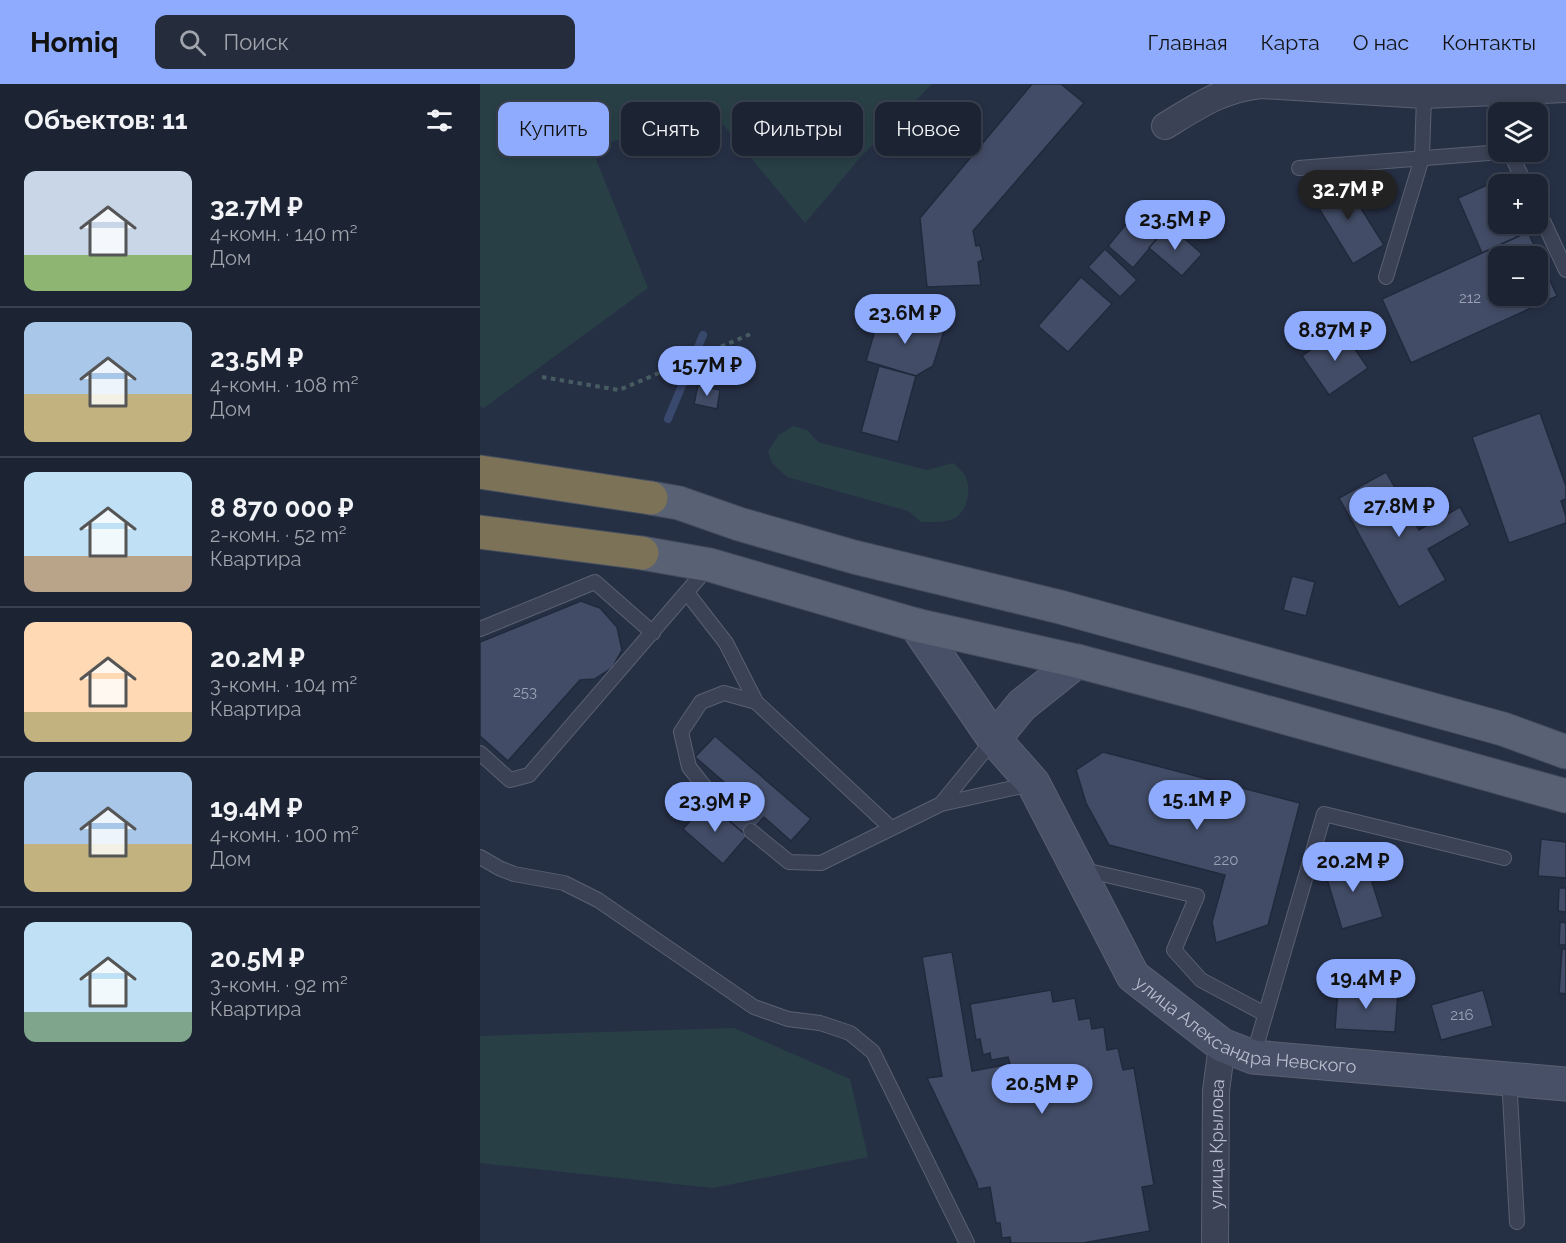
<!DOCTYPE html>
<html lang="ru">
<head>
<meta charset="utf-8">
<style>
  body { margin:0; font-family:Raleway,sans-serif; background:#252c3c; color:#f1f3f6; height:100vh; display:flex; flex-direction:column; font-size:22px; white-space:nowrap }
  * { box-sizing:border-box; margin:0 }
  p { font-size:20px; color:#a0a4ac }
  .icon { flex:none; width:33px; height:33px; fill:none; stroke:currentColor; stroke-width:2; stroke-linecap:round; stroke-linejoin:round }
  .map { position:relative; flex:1; overflow:hidden }
  .drawer { display:flex; flex-direction:column; background:#1c2434; width:480px }
  .drawer>* { flex:none }
  .banner { position:absolute; left:18px; top:18px; width:570px; height:54px; display:flex; gap:12px }
  .tools { position:absolute; left:1008px; top:18px; display:grid; gap:12px }
  .tools a { display:grid; place-items:center; width:60px; height:60px; border-radius:12px; background:#1c2434; box-shadow:0 3px 9px #0003,0 0 0 2px #3a414f; font-size:30px }
  .price { position:absolute; translate:-50% -51px; padding:0 14px; border-radius:21px; background:#8eabfe; color:#111; font-size:20px; line-height:39px; filter:drop-shadow(0 2px 3px #0008) }
  .price::after { content:''; position:absolute; left:50%; top:36px; width:18px; height:14px; margin-left:-9px; background:inherit; clip-path:polygon(0 0,100% 0,50% 100%) }
  .price.selected { background:#222; color:#fff }
  ul { padding:0; list-style:none }
  li { display:flex; align-items:center; gap:18px; height:150px; padding:0 24px }
  li+li { border-top:2px solid #3a414f }
  li span { display:grid; place-items:center; flex:none; width:168px; height:120px; border-radius:12px; color:#555 }
  li>.icon { margin-inline-start:auto }
  span .icon { width:72px; height:72px; fill:#fffc; stroke-width:1 }
  li b { font-size:26px }
  h2 { display:flex; justify-content:space-between; align-items:center; height:72px; padding:0 24px; font-size:26px }
  .pill { padding:0 21px; border-radius:12px; background:#1c2434; box-shadow:0 3px 9px #0003,0 0 0 2px #3a414f; font-size:21px; line-height:54px }
  .pill.selected { background:#8eabfe; color:#111 }
  header { display:flex; align-items:center; gap:36px; box-sizing:border-box; height:84px; padding:0 30px; background:#8eabfe; color:#111 }
  header strong { font-size:28px }
  nav { display:flex; gap:33px; margin-inline-start:auto; font-size:21px }
  .search { width:420px; height:54px; background:#252c3c; display:flex; align-items:center; gap:15px; box-sizing:border-box; padding:0 21px; border-radius:12px; color:#a0a4ac; font-size:22px }
  main { display:flex; flex:1; min-height:0 }
  .map>svg:first-child { display:block }
</style>
</head>
<body>
<header>
<strong>Homiq</strong>
<div class="search"><svg class="icon" aria-label="search" viewBox="0 0 24 24"><circle cx="10" cy="10" r="6"/><path d="M15 15l6 6"/></svg>Поиск</div>
<nav><a>Главная</a><a>Карта</a><a>О нас</a><a>Контакты</a></nav>
</header>
<main>
<section class="drawer">
<h2>Объектов: 11<svg class="icon" aria-label="filters" viewBox="0 0 24 24"><path d="M4 7h16M4 17h16"/><circle cx="9" cy="7" r="2"/><circle cx="15" cy="17" r="2"/></svg></h2>
<ul>
<li><span style="background:linear-gradient(#c9d6e8 70%,#8fb573 0)"><svg class="icon" aria-label="home" viewBox="0 0 24 24"><path d="M3 11l9-7 9 7M6 9v11h12V9"/></svg></span><div><b>32.7M ₽</b><p>4-комн. · 140 m²</p><p>Дом</p></div></li>
<li><span style="background:linear-gradient(#a9c7e8 60%,#c2b280 0)"><svg class="icon" aria-label="home" viewBox="0 0 24 24"><path d="M3 11l9-7 9 7M6 9v11h12V9"/></svg></span><div><b>23.5M ₽</b><p>4-комн. · 108 m²</p><p>Дом</p></div></li>
<li><span style="background:linear-gradient(#bfe0f5 70%,#b9a48a 0)"><svg class="icon" aria-label="home" viewBox="0 0 24 24"><path d="M3 11l9-7 9 7M6 9v11h12V9"/></svg></span><div><b>8 870 000 ₽</b><p>2-комн. · 52 m²</p><p>Квартира</p></div></li>
<li><span style="background:linear-gradient(#ffd9b3 75%,#c2b280 0)"><svg class="icon" aria-label="home" viewBox="0 0 24 24"><path d="M3 11l9-7 9 7M6 9v11h12V9"/></svg></span><div><b>20.2M ₽</b><p>3-комн. · 104 m²</p><p>Квартира</p></div></li>
<li><span style="background:linear-gradient(#a9c7e8 60%,#c2b280 0)"><svg class="icon" aria-label="home" viewBox="0 0 24 24"><path d="M3 11l9-7 9 7M6 9v11h12V9"/></svg></span><div><b>19.4M ₽</b><p>4-комн. · 100 m²</p><p>Дом</p></div></li>
<li><span style="background:linear-gradient(#bfe0f5 75%,#7fa58c 0)"><svg class="icon" aria-label="home" viewBox="0 0 24 24"><path d="M3 11l9-7 9 7M6 9v11h12V9"/></svg></span><div><b>20.5M ₽</b><p>3-комн. · 92 m²</p><p>Квартира</p></div></li>
</ul>
</section>
<div class="map">
<svg width="1086" height="1159" viewBox="0 0 1086 1159">
  <rect width="100%" height="100%" fill="#263045"/>
  <!-- green -->
  <g fill="#283f46">
    <path d="M0,0H452L380,74L325,139L236,32L111,63L168,204L4,324L0,322Z"/>
    <path d="M313,342L327,346L338,358L447,386L473,379C477,382 481,386 484,390C492,403 489,425 475,434C465,439 452,438 441,438L428,427L307,393L292,379L288,367L299,351Z"/>
    <path d="M254,944L370,995L388,1073L233,1104L0,1079V952Z"/>
  </g>
  <g fill="none" stroke-linecap="round" stroke-linejoin="round">
    <!-- stream -->
    <path stroke="#39486d" stroke-width="8" d="M188,335L223,251"/>
  </g>
  <!-- building -->
  <g fill="#424c66" stroke="#21293c" stroke-width="1.5" fill-rule="evenodd">
    <path d="M552,0H581L604,19L493,147L496,162L500,161L503,176L498,178L501,201L447,203L440,134Z"/>
    <path d="M862,94L904,161L873,180L832,113Z"/>
    <path d="M1023,94L1026,100H1018V140H1044L1048,148L1002,169L978,114Z"/>
    <path d="M663,120L689,141L653,184L628,162Z"/>
    <path d="M689,141L722,170L702,192L669,164Z"/>
    <path d="M1048,148L1077,212L931,279L902,215ZM1018,172H1058V212H1018Z"/>
    <path d="M625,165L657,196L640,213L608,183Z"/>
    <path d="M601,193L632,220L588,268L558,242Z"/>
    <path d="M400,229L465,244L453,282L436,292L386,277Z"/>
    <path d="M861,245L888,284L849,311L822,272Z"/>
    <path d="M399,282L436,292L418,358L381,348Z"/>
    <path d="M218,301L240,306L237,325L214,320Z"/>
    <path d="M1060,329L1086,402V415L1081,417L1086,432V439L1029,459L992,353Z"/>
    <path d="M906,388L939,446L980,423L990,441L948,465L966,496L919,523L859,414Z"/>
    <path d="M812,492L835,498L826,532L803,526Z"/>
    <path d="M101,517L120,524L137,543L142,566L132,584L115,595L100,596L28,677L0,652V558Z"/>
    <path d="M235,652L331,735L311,757L284,733L267,752L227,718L244,698L215,673Z"/>
    <path d="M623,668L820,719L788,841L736,859L732,838L745,791L629,761L606,719L596,686Z"/>
    <path d="M227,718L267,752L243,780L203,745Z"/>
    <path d="M1061,755L1086,758V794L1058,792Z"/>
    <path d="M884,773L903,833L862,845L844,785Z"/>
    <path d="M1079,804H1086V828L1078,827Z"/>
    <path d="M1080,838L1086,839V861H1079Z"/>
    <path d="M1082,865H1086V910L1079,909Z"/>
    <path d="M472,868L492,987L530,980L528,973L511,976L510,969L503,971L500,955L496,956L490,920L571,906L573,918L595,914L599,936L610,934L612,945L624,943L627,966L638,964L643,986L654,984L674,1101L662,1103L670,1147L603,1159H531L530,1153L522,1154L520,1139H516L510,1103L498,1105L497,1099L447,994L462,992L442,873Z"/>
    <path d="M858,905L918,908L915,948L855,945Z"/>
    <path d="M1003,906L1013,942L961,956L951,921Z"/>
  </g>
  <g fill="none" stroke-linecap="round" stroke-linejoin="round">
    <!-- lane casing -->
    <g stroke="#596072" stroke-width="16">
      <g id="lane">
        <path d="M1030,68L1045,100"/>
        <path d="M819,84L1021,68"/>
        <path d="M1058,126L1086,186"/>
        <path d="M906,193L942,74L944,11"/>
        <path d="M208,510L246,559L276,618L411,744"/>
        <path d="M0,545L115,498L173,549"/>
        <path d="M0,669L30,696L49,691L230,481"/>
        <path d="M232,712L209,683L201,648L221,618L244,609L276,618"/>
        <path d="M461,720L514,655"/>
        <path d="M271,747L309,778L341,779L461,720L551,700"/>
        <path d="M0,773L19,784L34,790L84,799L118,816L274,923L308,935L340,939L370,949L393,968L487,1159"/>
        <path d="M600,785L717,812L694,866L721,896L785,930"/>
        <path d="M773,973L844,730L1024,774"/>
        <path d="M1029,993L1037,1138"/>
      </g>
    </g>
    <!-- street casing -->
    <g stroke="#596072" stroke-width="28">
      <g id="street">
        <path d="M685,42C718,22 742,5 781,1L944,11L1086,5"/>
        <path id="s1" d="M735,1159L736,1007L742,961"/>
      </g>
    </g>
    <!-- secondary casing -->
    <g stroke="#596072" stroke-width="35">
      <g id="secondary">
        <path id="s2" d="M436,541L514,655L553,699L653,892L742,961L773,973L1086,1000"/>
        <path d="M514,655L542,621L597,577"/>
      </g>
    </g>
    <!-- primary casing -->
    <g stroke="#444b5e" stroke-width="35">
      <g id="primary">
        <path d="M171,414L199,419L259,440L374,473L580,523L1023,645L1086,668"/>
        <path d="M162,469L230,481L436,541L597,577L714,608L1086,712"/>
      </g>
    </g>
    <!-- highway casing -->
    <g stroke="#454d5f" stroke-width="35">
      <g id="highway">
        <path d="M0,388L171,414"/>
        <path d="M0,448L162,469"/>
      </g>
    </g>
    <!-- path -->
    <path stroke="#475c62" stroke-width="4" stroke-dasharray="4.5 4.5" stroke-linecap="butt" d="M62,293L139,306L273,249"/>
    <!-- lane -->
    <use href="#lane" stroke="#3b4255" stroke-width="14"/>
    <!-- street -->
    <use href="#street" stroke="#3b4255" stroke-width="26"/>
    <!-- secondary -->
    <use href="#secondary" stroke="#485068" stroke-width="33"/>
    <!-- primary -->
    <use href="#primary" stroke="#596175" stroke-width="33"/>
    <!-- highway -->
    <use href="#highway" stroke="#7b7257" stroke-width="33"/>
  </g>
  <g text-anchor="middle" dominant-baseline="central" stroke-width="4.5" stroke-linejoin="round" paint-order="stroke">
    <!-- number labels -->
    <g font-size="15" fill="#9aa2b4">
      <text x="990" y="214">212</text>
      <text x="45" y="608">253</text>
      <text x="746" y="776">220</text>
      <text x="982" y="931">216</text>
    </g>
    <!-- street labels -->
    <g font-size="18" fill="#b8bece" stroke="#1f273a">
      <text stroke="none"><textPath href="#s2" startOffset="542">улица Александра Невского</textPath></text>
      <text stroke="none"><textPath href="#s1" startOffset="99">улица Крылова</textPath></text>
    </g>
  </g>
</svg>
<div class="tools">
<a><svg class="icon" aria-label="layers" viewBox="0 0 24 24"><path d="M12 4l9 5-9 5-9-5zM3 14l9 5 9-5"/></svg></a>
<a>+</a>
<a>−</a>
</div>
<b class="price selected" style="left:868px;top:137px">32.7M ₽</b>
<b class="price" style="left:695px;top:167px">23.5M ₽</b>
<b class="price" style="left:425px;top:261px">23.6M ₽</b>
<b class="price" style="left:855px;top:278px">8.87M ₽</b>
<b class="price" style="left:227px;top:313px">15.7M ₽</b>
<b class="price" style="left:919px;top:454px">27.8M ₽</b>
<b class="price" style="left:717px;top:747px">15.1M ₽</b>
<b class="price" style="left:235px;top:749px">23.9M ₽</b>
<b class="price" style="left:873px;top:809px">20.2M ₽</b>
<b class="price" style="left:886px;top:926px">19.4M ₽</b>
<b class="price" style="left:562px;top:1031px">20.5M ₽</b>
<div class="banner">
<a class="pill selected">Купить</a>
<a class="pill">Снять</a>
<a class="pill">Фильтры</a>
<a class="pill">Новое</a>
</div>
</div>
</main>
</body>
</html>
